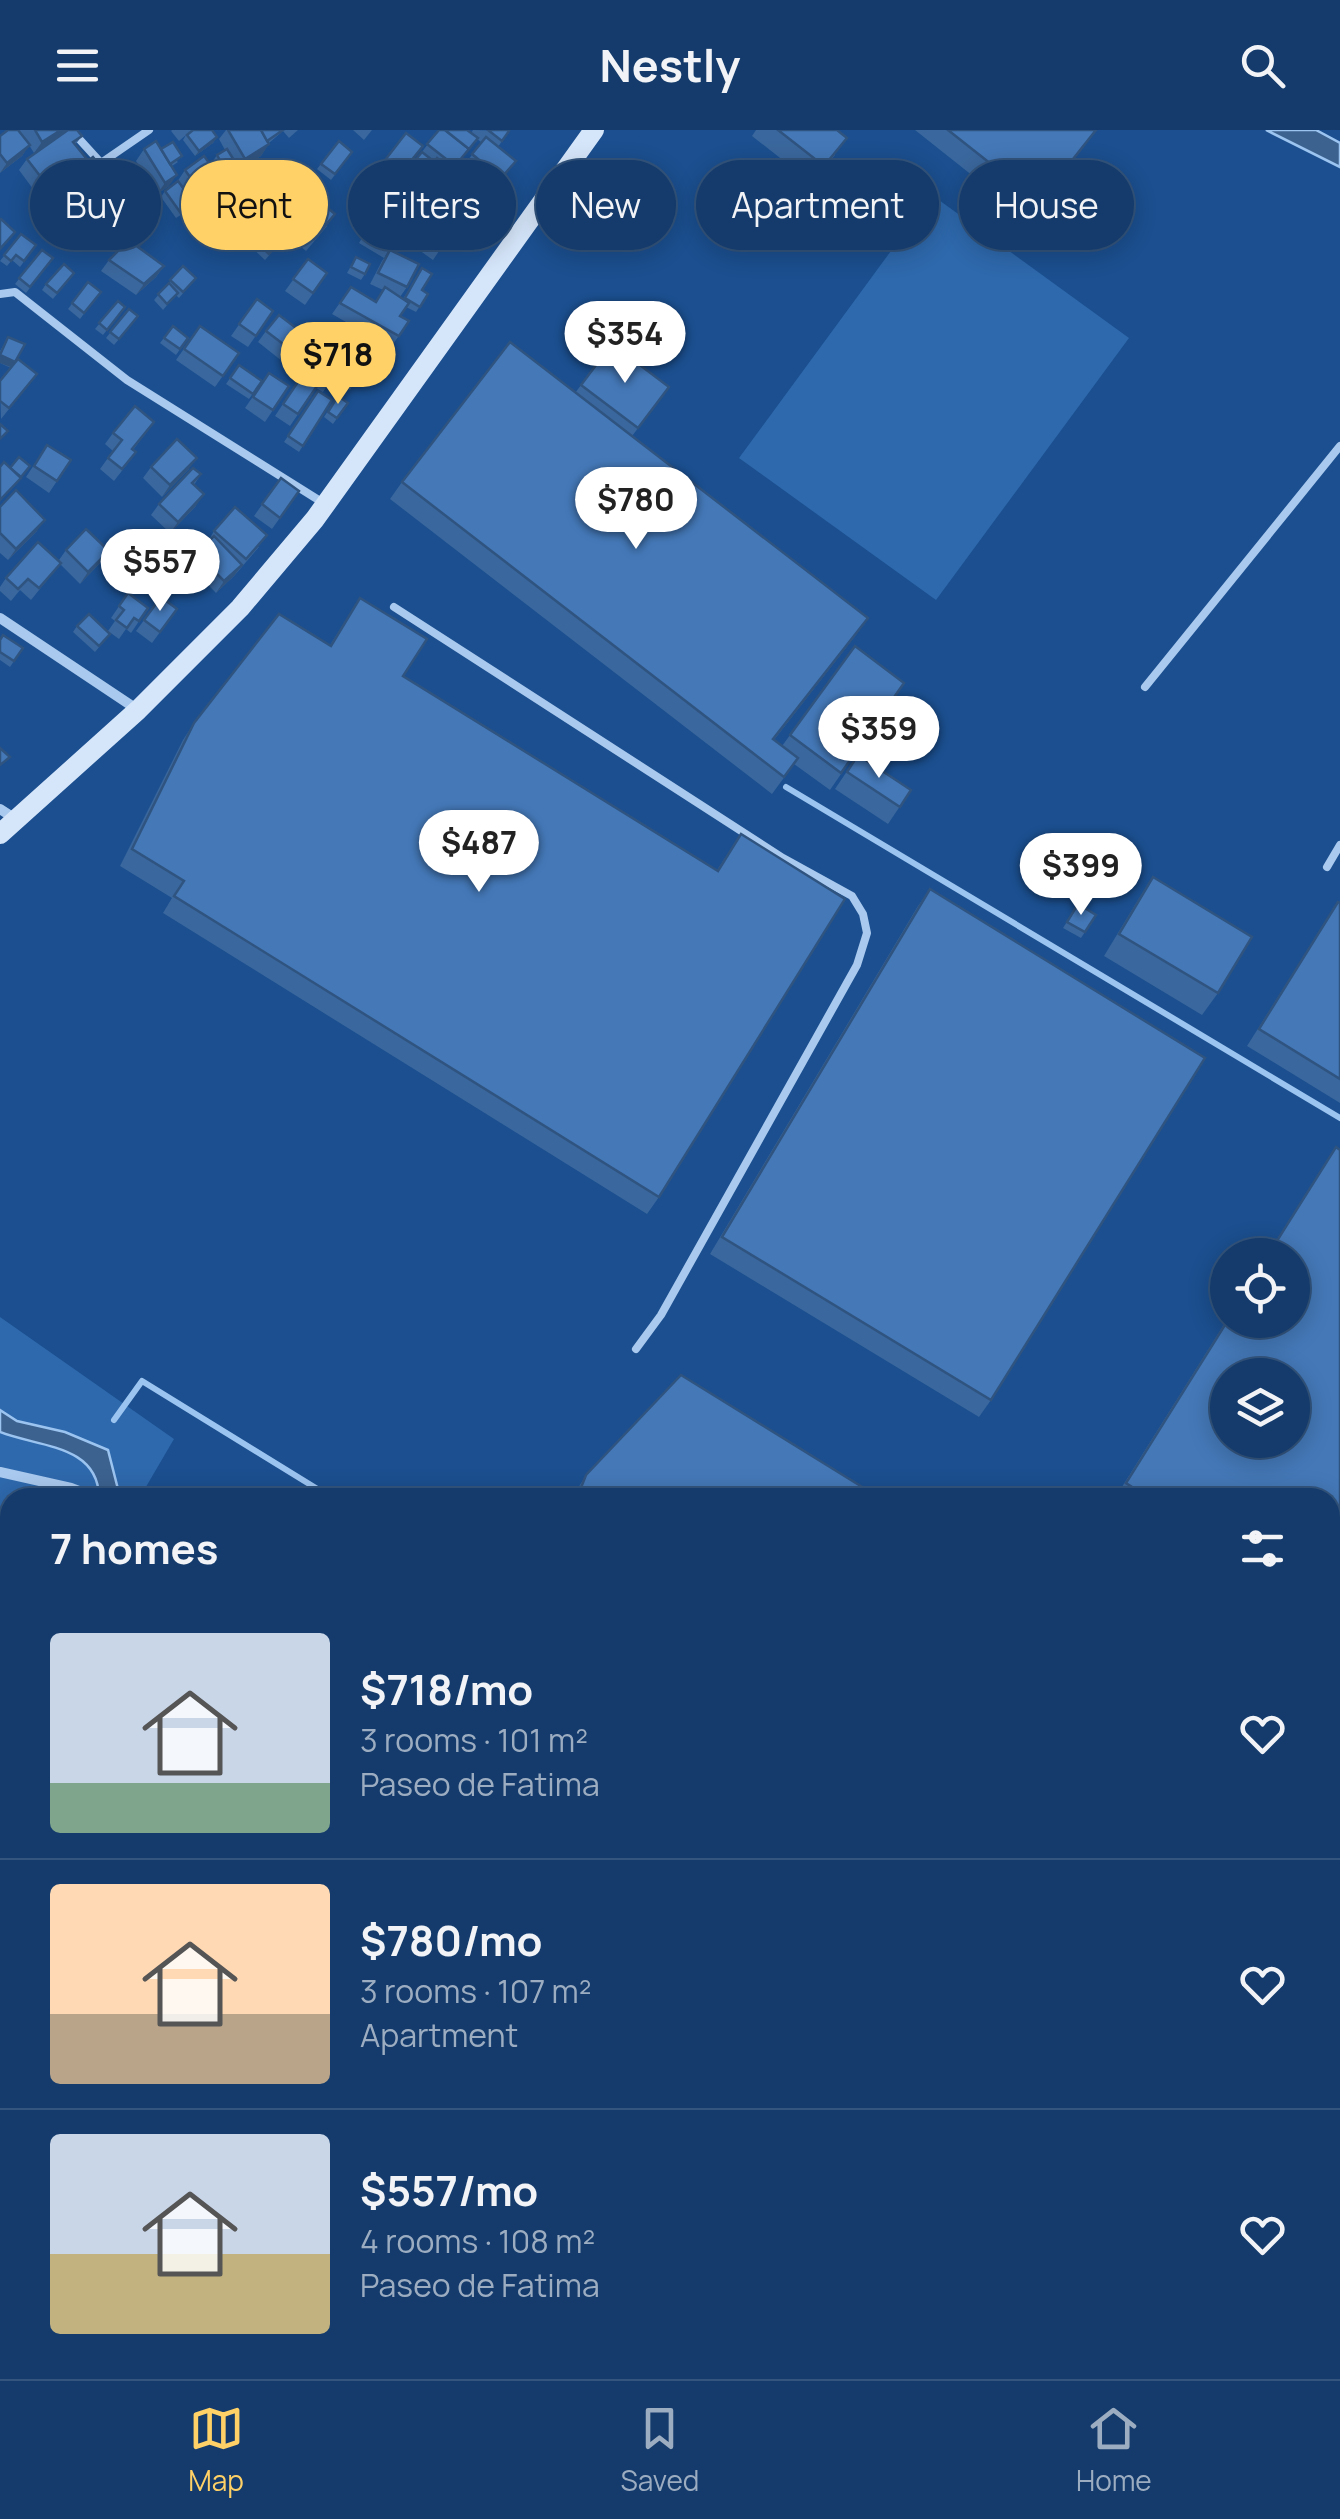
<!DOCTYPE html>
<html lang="en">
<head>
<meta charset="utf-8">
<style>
  body { margin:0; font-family:Manrope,sans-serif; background:#214673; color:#f1f3f6; height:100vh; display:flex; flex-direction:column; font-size:38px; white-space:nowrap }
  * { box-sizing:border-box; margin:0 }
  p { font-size:32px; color:#9dadc1 }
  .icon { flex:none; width:55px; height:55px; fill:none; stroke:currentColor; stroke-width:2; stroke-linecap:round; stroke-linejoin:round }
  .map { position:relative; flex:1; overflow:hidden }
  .details { position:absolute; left:0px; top:1358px; width:1340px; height:892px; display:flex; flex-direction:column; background:#143b6b; border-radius:30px 30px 0 0; box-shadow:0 5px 25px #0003,0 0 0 2px #33557e }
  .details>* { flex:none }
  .banner { position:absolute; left:30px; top:30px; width:1280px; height:90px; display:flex; gap:20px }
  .controls { position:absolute; left:1210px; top:1108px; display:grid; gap:20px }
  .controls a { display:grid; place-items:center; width:100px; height:100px; border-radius:50%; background:#143b6b; box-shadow:0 5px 25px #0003,0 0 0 2px #33557e; font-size:50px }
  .price { position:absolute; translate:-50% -85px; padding:0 22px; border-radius:35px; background:#fff; color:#222; font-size:32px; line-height:65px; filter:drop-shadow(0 2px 5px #0008) }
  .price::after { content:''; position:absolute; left:50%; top:60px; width:30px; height:22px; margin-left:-15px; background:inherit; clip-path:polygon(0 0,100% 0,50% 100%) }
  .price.selected { background:#ffd166; color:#111 }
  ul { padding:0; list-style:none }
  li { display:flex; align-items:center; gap:30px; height:250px; padding:0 50px }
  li+li { border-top:2px solid #33557e }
  li span { display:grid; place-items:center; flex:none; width:280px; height:200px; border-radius:10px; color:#555 }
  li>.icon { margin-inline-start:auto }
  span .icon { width:120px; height:120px; fill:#fffc; stroke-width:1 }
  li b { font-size:42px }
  h2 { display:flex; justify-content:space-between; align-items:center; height:120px; padding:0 50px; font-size:42px }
  .tag { padding:0 35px; border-radius:45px; background:#143b6b; box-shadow:0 5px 25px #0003,0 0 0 2px #33557e; font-size:35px; line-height:90px }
  .tag.selected { background:#ffd166; color:#111 }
  header { display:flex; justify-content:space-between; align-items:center; height:130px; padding:0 50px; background:#143b6b; font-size:45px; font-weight:700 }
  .tabs { display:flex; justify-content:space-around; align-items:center; height:140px; border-top:2px solid #33557e; background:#143b6b; font-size:28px; color:#9dadc1 }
  .tabs a { display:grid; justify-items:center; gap:5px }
  .tabs .selected { color:#ffd166 }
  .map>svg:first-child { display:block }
</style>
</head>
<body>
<header><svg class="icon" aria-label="menu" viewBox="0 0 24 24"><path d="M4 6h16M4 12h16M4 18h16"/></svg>Nestly<svg class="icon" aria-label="search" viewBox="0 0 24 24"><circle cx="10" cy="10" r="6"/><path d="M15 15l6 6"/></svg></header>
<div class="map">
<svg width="1340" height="2249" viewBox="0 0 1340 2249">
  <rect width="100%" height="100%" fill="#1b4f8f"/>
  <!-- green -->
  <g fill="#2e69ad">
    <path d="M932,65L1129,208L936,470L739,328Z"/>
    <path d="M0,1187L174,1309L140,1367L10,1368V1586L0,1603Z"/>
  </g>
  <!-- water -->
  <g fill="#3c6290" stroke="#9cc4f0" stroke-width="2.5">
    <path d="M1266,0H1316L1340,13V37Z"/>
    <path d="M0,1280L17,1291L65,1302L108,1320L120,1367H99C98,1314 37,1317 0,1302Z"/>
    <path d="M10,1478V1576L0,1581V1492L7,1486Z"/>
    <path d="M0,1958L10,1978V2017L0,2010Z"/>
    <path d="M1340,2068V2249H1141L1151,2240H1330V2077Z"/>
  </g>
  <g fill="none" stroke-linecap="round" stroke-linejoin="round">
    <!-- stream -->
    <g stroke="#9cc4f0" stroke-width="6">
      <path d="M786,657L1340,988"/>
      <path d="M114,1290L142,1251L332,1368"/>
    </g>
    <!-- lane -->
    <g stroke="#a9c9ee" stroke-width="8">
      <path d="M71,0L101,33L149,0"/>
      <path d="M0,164L15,162L127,250L325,374"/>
      <path d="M394,477L783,728L852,766L863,784L867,803L857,835L661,1185L636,1219"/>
      <path d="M1145,557L1340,316"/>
      <path d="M1327,737L1340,715"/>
    </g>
    <!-- street -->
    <g stroke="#a9c9ee" stroke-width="10">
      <path d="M0,488L138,580"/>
      <path d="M0,679L17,690"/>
      <path d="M0,1342L71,1358L97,1368"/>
    </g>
    <!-- secondary -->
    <path stroke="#d6e6fa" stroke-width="20" d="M0,704L138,580L240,478L315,389L594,0"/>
  </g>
  <!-- wall -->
  <g fill="#3a679d" fill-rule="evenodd">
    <path d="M6,0H67L82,6L75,15L78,39L39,67L19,40L27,29L34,23L29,15L22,26L0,43V6L7,1Z"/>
    <path d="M172,0H192L217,7L213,13L195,26L183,10L186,5L179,11L171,1Z"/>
    <path d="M226,0H298L289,8L283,1L269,13L261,26L237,40L235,37L233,40L222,47L213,31L217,25L225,20L219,9Z"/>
    <path d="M353,0H372L364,10Z"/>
    <path d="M439,0L471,3L473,0L509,1L498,17L516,31L495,58L502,63L489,81L468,65L451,88L472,89L459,107L452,102L433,130L405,110L427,79L422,75L405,102L401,100L384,128L359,113L378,82L381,83L400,52L413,59L431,35L430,34L414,54L403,46ZM477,9L481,12L464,36L472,43L467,50L453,40Z"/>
    <path d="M756,0H837L835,25L812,53L752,6Z"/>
    <path d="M915,0H1096L1027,89Z"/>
    <path d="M339,11L352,22L331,50L317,39Z"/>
    <path d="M144,19H161L178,32L172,36L169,56L157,64L136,31Z"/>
    <path d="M415,27L390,58L374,45L382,34Z"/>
    <path d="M185,40L222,50L214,61L194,75L193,74L190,79L176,88L161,67L165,61L177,52Z"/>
    <path d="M65,49L98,54L70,77L57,61Z"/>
    <path d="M273,49L248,75L237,63L241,57Z"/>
    <path d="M107,64L114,72L92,92L79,78L83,72Z"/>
    <path d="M188,83L205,87L201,92L192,99L184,89Z"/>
    <path d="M288,88L327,96L306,121L280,99Z"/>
    <path d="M105,100L132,104L128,110L114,122L101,106Z"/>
    <path d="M21,104L36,115L20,137L12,130L7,136L0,131Z"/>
    <path d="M285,107L265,130L250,116L254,110Z"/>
    <path d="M140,118L164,136L156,147L136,165L101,141L109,130Z"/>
    <path d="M42,120L53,128L26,163L15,154Z"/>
    <path d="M390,120L407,157L400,167L403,169L422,138V160L428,164L416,182L406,177L400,186L409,191L369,249L360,243L350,260L336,251L367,204L332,184L351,157L375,172L383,160L370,154L382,131Z"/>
    <path d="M356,127L365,144L361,150L347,143Z"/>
    <path d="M308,129L327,143L305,175L285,161Z"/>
    <path d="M183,136L192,153L179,168L176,165L163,180L154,170Z"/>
    <path d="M74,143L53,169L42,160L46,154Z"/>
    <path d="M88,152L101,162L80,189L68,179Z"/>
    <path d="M257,169L273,181L248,217L231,206Z"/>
    <path d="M118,171L125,177L103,205L95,199Z"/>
    <path d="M129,179L134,192L114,215L106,208Z"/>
    <path d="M173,196L188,208L176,225L160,213Z"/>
    <path d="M200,196L239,223L215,257L176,230Z"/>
    <path d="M266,201L308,207L287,235L258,212Z"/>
    <path d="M328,202L338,230L331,250L323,262L316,258L290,296L275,286L300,248L316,223L314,222Z"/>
    <path d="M8,207L18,229L37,244L1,289L0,251L11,238L0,233V221Z"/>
    <path d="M612,214L657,274L632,306L856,505L774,610L782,616L855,516L904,553L830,660L794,634L772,664L390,369L402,352L575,263Z"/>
    <path d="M239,235L262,251L249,269L226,254Z"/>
    <path d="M269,243L289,256L265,292L245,278Z"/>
    <path d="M318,261L332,270L299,322L284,312Z"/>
    <path d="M338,266L348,273L333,294L324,287Z"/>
    <path d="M154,292L133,320L128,333L114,351L100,339L113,321L105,314L113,303Z"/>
    <path d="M47,315L71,330L49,363L26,347Z"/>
    <path d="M151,337L189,339L162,367L143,348Z"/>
    <path d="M201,344L194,355L196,376L170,403L151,385L159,374Z"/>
    <path d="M281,348L299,361L272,399L254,386Z"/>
    <path d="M0,377L37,401L8,430L0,423Z"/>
    <path d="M214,401L259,417L234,446L216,463L188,434L196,423L207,413Z"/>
    <path d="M66,420L101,432L80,454L60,434L31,470L20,460L11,471L0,461V457L6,448L59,430Z"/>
    <path d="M128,463L148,478L131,503L126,499L119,509L108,501L115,491L111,488Z"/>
    <path d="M161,467L177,479L152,513L136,501Z"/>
    <path d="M360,468L403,546L717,740L741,704L659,1067L647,1084L163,783L172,768L120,736L183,610L194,593L330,515Z"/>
    <path d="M77,496L110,504L95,522L73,502Z"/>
    <path d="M0,510L23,518L10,537L0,530Z"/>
    <path d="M858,625L911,660L888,694L835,659Z"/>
    <path d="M1153,747L1218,863L1202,885L1104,826L1138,770Z"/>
    <path d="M930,759L991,1270L979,1287L710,1124L918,776Z"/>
    <path d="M1338,772L1340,773V973L1247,916Z"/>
    <path d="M1078,774L1096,785L1081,808L1063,798Z"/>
    <path d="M1336,1017L1340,1020L1339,1510L1330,1504V1368H1115L1228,1188V1190L1292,1125H1267Z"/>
    <path d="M586,1345L880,1368H572Z"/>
  </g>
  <!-- shaded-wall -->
  <g fill="#305480">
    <path d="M61,0H67L34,23L42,12Z"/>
    <path d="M1096,0L1084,17L1027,89L1039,72Z"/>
    <path d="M217,7L213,13L195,26L199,21Z"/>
    <path d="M269,14L261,26L237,40L245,29Z"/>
    <path d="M30,15L22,26L0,43L7,33Z"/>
    <path d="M86,28L78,39L39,67L47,55Z"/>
    <path d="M106,43L98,54L70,77L78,65Z"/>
    <path d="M177,45L169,56L157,64L165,53Z"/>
    <path d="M222,50L214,61L194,75L202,64Z"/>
    <path d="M164,136L156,147L136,165L144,154Z"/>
    <path d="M0,225L17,233L13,238L0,233Z"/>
    <path d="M197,328L189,339L162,367L170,355Z"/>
    <path d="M204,364L196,376L170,403L178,392Z"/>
    <path d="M45,390L37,401L8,430L16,419Z"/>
    <path d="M109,421L101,432L80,454L88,442Z"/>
    <path d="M242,435L234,446L216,463L224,451Z"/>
    <path d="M868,488L856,505L761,626L773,609Z"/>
  </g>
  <!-- building -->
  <g fill="#4478b7" stroke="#305480" stroke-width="2.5" fill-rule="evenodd">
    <path d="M8,0H18L30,15L7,33L0,24V6Z"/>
    <path d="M35,0H61L42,12Z"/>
    <path d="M68,0H77L82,6L73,12L86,28L47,55L27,29Z"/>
    <path d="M193,0H212L217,7L199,21L187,5Z"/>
    <path d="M228,0H261L269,14L245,29Z"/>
    <path d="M261,0H283L267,11Z"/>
    <path d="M439,0H445L469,19L455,36L427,14Z"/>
    <path d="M445,0H467L478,8L469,19Z"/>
    <path d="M488,0H508L509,1L502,11Z"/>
    <path d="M778,0H837L847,8L824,36Z"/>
    <path d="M948,0H1096L1039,72Z"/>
    <path d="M406,3L423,16L398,47L382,34Z"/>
    <path d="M486,7L516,31L501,48L472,24Z"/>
    <path d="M156,11L177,45L165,53L144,19Z"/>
    <path d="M339,11L352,22L335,44L321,34Z"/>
    <path d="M173,12L182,26L170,34L161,19Z"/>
    <path d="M227,19L237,35L226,41L217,25Z"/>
    <path d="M422,22L432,30L418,48L407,40Z"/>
    <path d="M204,26L222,50L202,64L185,40Z"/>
    <path d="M93,27L106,43L78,65L65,49Z"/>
    <path d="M437,28L474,56L454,82L417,54Z"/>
    <path d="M262,37L273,49L252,69L241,57Z"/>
    <path d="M474,41L502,63L493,75L472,59L474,56L467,50Z"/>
    <path d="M178,51L194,73L180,82L165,61Z"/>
    <path d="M400,52L426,67L413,91L386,76Z"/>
    <path d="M101,56L107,64L113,59L118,66L96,86L83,72Z"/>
    <path d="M309,63L335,84L314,109L288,88Z"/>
    <path d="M430,74L459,93L441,118L413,99Z"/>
    <path d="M197,76L205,87L196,94L188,83Z"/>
    <path d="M459,79L472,89L463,101L456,96L459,93L452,88Z"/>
    <path d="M378,82L403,96L392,116L367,102Z"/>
    <path d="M120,88L132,104L118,116L105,100Z"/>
    <path d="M1,89L15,102L0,119V90Z"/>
    <path d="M270,93L285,107L269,124L254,110Z"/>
    <path d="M141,98L149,106L138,117L164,136L144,154L109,130Z"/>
    <path d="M21,104L36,115L24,131L16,125L11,131L4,125Z"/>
    <path d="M42,120L53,128L30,157L19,148Z"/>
    <path d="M390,120L419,134L407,157L378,143Z"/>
    <path d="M356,127L370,134L365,144L351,137Z"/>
    <path d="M308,129L327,143L313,163L293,149Z"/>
    <path d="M64,134L74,143L57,163L46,154Z"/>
    <path d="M183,136L196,148L183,162L170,150Z"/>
    <path d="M422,138L432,144L422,160L428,164L420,177L405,168Z"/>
    <path d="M88,152L101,162L84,183L72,173Z"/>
    <path d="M169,153L178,163L167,174L158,164Z"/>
    <path d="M351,157L376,172L385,157L409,173L400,186L409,191L399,206L340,173Z"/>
    <path d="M257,169L273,181L256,206L239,194Z"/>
    <path d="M118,171L125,177L107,200L99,193Z"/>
    <path d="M129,179L138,186L119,209L110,202Z"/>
    <path d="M279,185L308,207L295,223L266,201Z"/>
    <path d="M173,196L188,208L180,219L164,208Z"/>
    <path d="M200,196L239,223L223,246L184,219Z"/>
    <path d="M371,199L393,213L377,238L355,224Z"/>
    <path d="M328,202L348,216L338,230L318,216Z"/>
    <path d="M8,207L25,214L15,232L0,225Z"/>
    <path d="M510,212L868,488L773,609L798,628L784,647L402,352Z"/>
    <path d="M612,214L669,257L638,298L581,255Z"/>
    <path d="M319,218L342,232L331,250L308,237Z"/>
    <path d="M18,229L37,244L9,278L0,271V251Z"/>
    <path d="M348,232L362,240L354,254L340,246Z"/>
    <path d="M239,235L262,251L253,264L230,248Z"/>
    <path d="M269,243L289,256L273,280L253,267Z"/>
    <path d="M304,243L319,253L298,284L283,274Z"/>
    <path d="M318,261L332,270L303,316L288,306Z"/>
    <path d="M338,266L348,273L337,288L328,282Z"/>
    <path d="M135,276L154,292L132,319L136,322L122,339L108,328L122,310L113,303Z"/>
    <path d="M0,294L8,301L0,309Z"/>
    <path d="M177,309L197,328L170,355L151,337Z"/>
    <path d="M47,315L71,330L57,351L34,336Z"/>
    <path d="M19,327L30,336L21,347L10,338Z"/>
    <path d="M4,332L21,348L0,370V337Z"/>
    <path d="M193,338L201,344L192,353L204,364L178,392L159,374Z"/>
    <path d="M281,348L299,361L280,388L262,374Z"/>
    <path d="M16,360L45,390L16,419L0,403V377Z"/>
    <path d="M235,377L267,405L246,429L214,401Z"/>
    <path d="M86,399L109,421L88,442L66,420Z"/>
    <path d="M214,406L242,435L224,451L196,423Z"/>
    <path d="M38,412L61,433L39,458L28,449L18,459L6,448Z"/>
    <path d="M128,463L148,478L139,491L134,488L127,498L116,490L124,480L119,476Z"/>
    <path d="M161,467L177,479L160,502L144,490Z"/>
    <path d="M360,468L427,509L403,546L718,741L741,704L845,769L659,1067L174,766L184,751L132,719L194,593L279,484L331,516Z"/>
    <path d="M89,484L110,504L99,516L77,496Z"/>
    <path d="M3,505L23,518L14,531L0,522V510Z"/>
    <path d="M855,516L904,553L841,643L790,605Z"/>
    <path d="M0,618L10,627L0,635Z"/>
    <path d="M858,625L911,660L900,677L847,642Z"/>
    <path d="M1153,747L1252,807L1218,863L1119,804Z"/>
    <path d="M930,759L1205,928L991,1270L722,1107Z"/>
    <path d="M1338,772L1340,773V949L1259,899Z"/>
    <path d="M1078,774L1096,785L1085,802L1067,792Z"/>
    <path d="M1336,1017L1340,1020V1486L1330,1480V1368H1149L1126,1353L1228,1190H1292V1125H1268ZM1228,1245H1292V1310H1228Z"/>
    <path d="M681,1245L880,1368H577L586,1345Z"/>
    <path d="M1330,1646L1340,1652V1692L1330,1710Z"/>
  </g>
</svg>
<div class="controls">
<a><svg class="icon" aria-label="locate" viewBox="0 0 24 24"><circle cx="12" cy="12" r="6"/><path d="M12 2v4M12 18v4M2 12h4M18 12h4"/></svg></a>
<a><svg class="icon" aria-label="layers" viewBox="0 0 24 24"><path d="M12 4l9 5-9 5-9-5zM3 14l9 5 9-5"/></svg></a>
</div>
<b class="price" style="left:625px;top:256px">$354</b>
<b class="price selected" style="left:338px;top:277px">$718</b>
<b class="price" style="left:636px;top:422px">$780</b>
<b class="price" style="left:160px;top:484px">$557</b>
<b class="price" style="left:879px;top:651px">$359</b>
<b class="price" style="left:479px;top:765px">$487</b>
<b class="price" style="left:1081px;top:788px">$399</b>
<div class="banner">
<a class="tag">Buy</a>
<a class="tag selected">Rent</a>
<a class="tag">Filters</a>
<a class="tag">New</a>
<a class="tag">Apartment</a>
<a class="tag">House</a>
</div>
<section class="details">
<h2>7 homes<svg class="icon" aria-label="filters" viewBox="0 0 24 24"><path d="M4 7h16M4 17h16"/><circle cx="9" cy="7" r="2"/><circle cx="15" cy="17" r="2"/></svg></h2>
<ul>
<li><span style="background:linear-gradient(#c9d6e8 75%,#7fa58c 0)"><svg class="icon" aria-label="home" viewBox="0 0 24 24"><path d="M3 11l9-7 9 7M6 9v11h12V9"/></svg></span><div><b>$718/mo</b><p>3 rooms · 101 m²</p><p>Paseo de Fatima</p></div><svg class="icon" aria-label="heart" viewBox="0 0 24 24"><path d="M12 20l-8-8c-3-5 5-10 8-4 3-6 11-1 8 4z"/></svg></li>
<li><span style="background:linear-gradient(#ffd9b3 65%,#b9a48a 0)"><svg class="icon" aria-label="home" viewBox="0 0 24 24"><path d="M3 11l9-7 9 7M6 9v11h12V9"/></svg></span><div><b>$780/mo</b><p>3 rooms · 107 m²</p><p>Apartment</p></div><svg class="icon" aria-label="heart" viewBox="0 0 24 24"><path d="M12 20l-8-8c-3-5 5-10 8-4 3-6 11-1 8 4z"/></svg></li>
<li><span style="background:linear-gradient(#c9d6e8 60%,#c2b280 0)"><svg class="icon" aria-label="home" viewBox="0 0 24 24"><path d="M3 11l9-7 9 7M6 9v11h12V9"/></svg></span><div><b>$557/mo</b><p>4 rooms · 108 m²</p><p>Paseo de Fatima</p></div><svg class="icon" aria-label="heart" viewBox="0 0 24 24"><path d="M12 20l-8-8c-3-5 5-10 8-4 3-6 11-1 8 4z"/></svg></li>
</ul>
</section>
</div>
<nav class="tabs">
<a class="selected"><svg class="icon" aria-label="map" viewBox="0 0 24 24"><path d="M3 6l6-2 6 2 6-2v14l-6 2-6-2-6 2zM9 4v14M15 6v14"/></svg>Map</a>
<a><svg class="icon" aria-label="saved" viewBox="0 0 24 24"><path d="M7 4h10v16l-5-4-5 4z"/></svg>Saved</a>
<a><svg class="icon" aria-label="home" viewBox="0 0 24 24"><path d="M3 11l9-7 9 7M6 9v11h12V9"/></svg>Home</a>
</nav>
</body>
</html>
